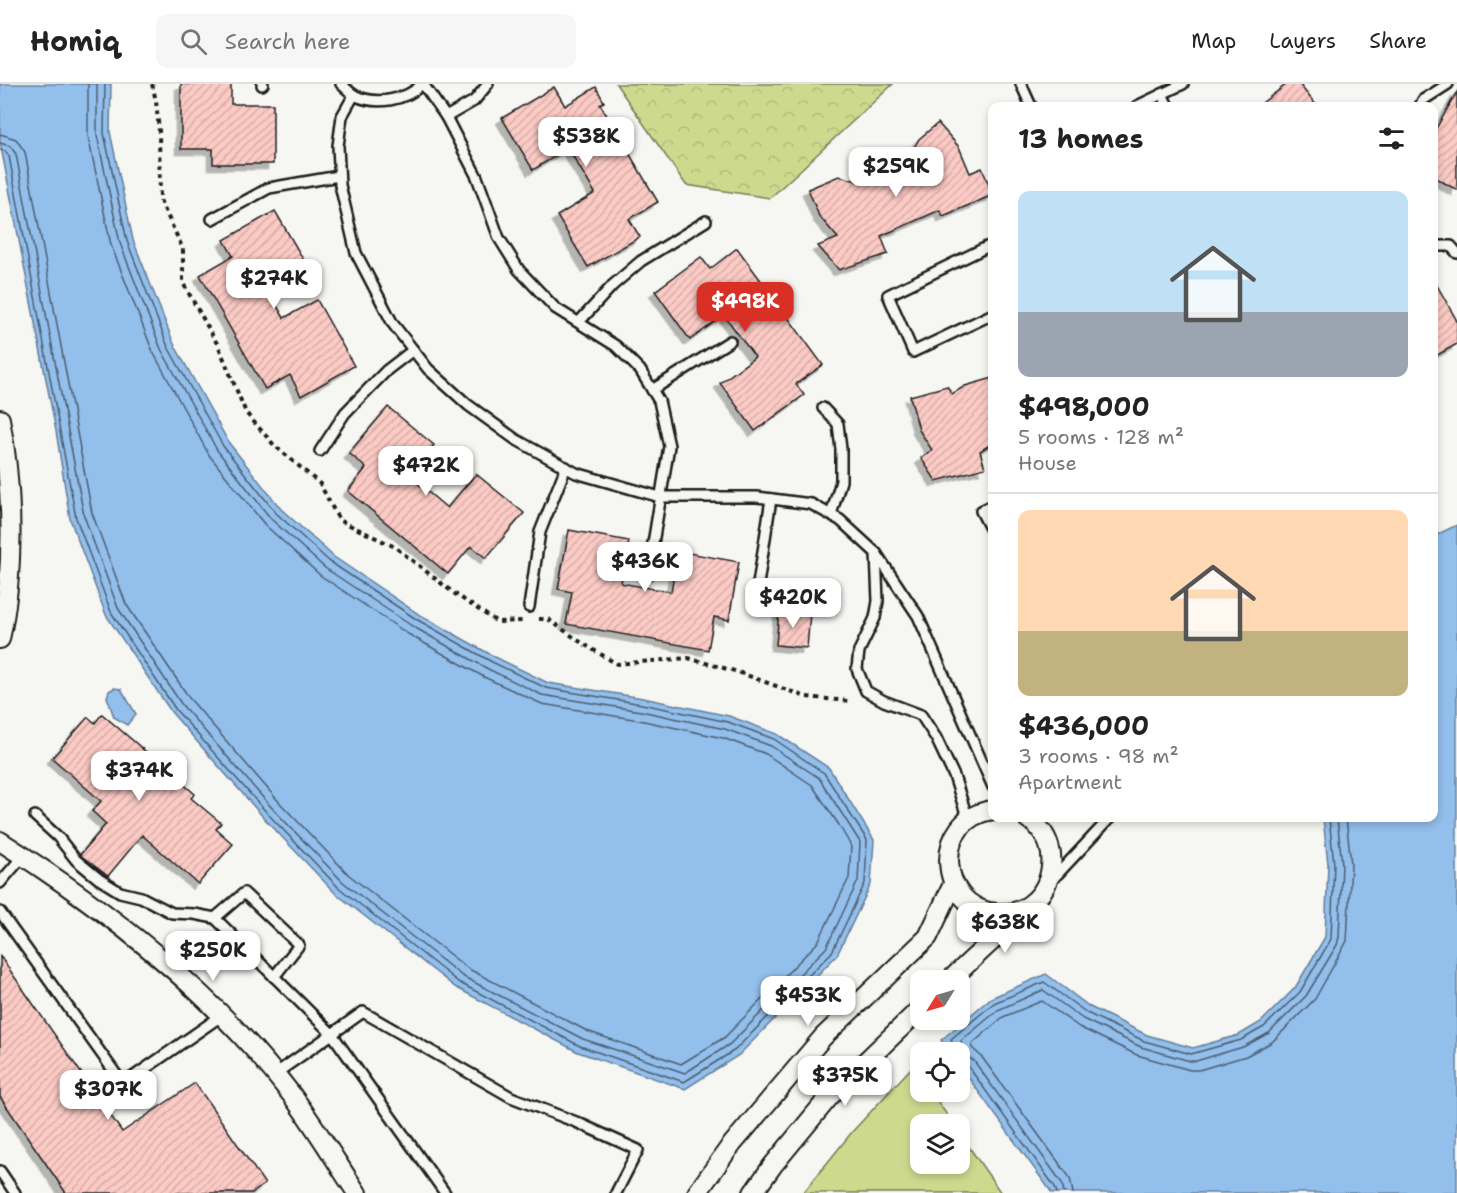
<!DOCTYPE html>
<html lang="en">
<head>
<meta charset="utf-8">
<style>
  body { margin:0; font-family:"Shantell Sans",sans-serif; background:#f6f6f6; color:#222; height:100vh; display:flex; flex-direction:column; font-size:22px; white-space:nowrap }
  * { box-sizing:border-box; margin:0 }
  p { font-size:20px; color:#767676 }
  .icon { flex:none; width:33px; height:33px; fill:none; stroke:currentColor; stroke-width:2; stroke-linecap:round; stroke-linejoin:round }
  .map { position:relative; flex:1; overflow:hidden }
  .drawer { position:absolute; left:988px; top:18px; width:450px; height:720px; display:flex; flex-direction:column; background:#fff; border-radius:12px; box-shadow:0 3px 9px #0003 }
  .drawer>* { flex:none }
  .needle { width:39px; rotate:233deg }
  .buttons { position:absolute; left:910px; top:886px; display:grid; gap:12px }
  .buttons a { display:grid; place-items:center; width:60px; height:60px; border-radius:12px; background:#fff; box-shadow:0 3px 9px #0003; font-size:30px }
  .price { position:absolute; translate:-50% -51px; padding:0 14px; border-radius:12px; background:#fff; color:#222; font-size:20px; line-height:39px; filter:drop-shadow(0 2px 3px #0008) }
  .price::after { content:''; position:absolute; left:50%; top:36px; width:18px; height:14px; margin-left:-9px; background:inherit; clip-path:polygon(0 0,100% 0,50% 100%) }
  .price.on { background:#d93025; color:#fff }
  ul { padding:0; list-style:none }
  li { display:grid; align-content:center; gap:12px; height:318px; padding:0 30px }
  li+li { border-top:2px solid #e0e0e0 }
  li span { display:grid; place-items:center; height:186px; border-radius:12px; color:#555 }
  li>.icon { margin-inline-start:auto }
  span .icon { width:108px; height:108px; fill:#fffc; stroke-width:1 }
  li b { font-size:26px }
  h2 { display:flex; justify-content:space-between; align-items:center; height:72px; padding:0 30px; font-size:26px }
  header { display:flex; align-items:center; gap:36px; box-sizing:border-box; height:84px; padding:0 30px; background:#fff; border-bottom:2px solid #e0e0e0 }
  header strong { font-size:28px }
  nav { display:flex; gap:33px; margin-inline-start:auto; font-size:21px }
  .search { width:420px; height:54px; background:#f6f6f6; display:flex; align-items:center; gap:15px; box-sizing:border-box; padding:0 21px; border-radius:12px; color:#767676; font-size:22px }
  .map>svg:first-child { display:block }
</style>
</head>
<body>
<header>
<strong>Homiq</strong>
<div class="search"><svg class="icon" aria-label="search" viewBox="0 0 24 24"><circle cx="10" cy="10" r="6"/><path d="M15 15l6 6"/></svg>Search here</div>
<nav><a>Map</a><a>Layers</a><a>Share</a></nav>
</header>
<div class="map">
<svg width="1457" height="1109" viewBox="0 0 1457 1109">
  <defs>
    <pattern id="forest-crowns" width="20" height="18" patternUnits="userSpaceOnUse" patternTransform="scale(1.5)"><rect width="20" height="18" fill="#cdda8e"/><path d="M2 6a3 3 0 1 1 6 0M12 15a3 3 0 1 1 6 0" fill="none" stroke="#afba7a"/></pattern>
    <pattern id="building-hatch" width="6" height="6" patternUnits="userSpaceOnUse" patternTransform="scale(1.5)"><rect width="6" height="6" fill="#fbcac4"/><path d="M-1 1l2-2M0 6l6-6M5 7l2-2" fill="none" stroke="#d7ada8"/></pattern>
    <filter id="shadow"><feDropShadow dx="-5.5" dy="5.5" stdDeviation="0" flood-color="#0004"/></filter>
  </defs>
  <rect width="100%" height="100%" fill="#f6f6f2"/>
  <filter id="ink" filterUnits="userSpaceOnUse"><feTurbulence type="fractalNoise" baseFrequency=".0167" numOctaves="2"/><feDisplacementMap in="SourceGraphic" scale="12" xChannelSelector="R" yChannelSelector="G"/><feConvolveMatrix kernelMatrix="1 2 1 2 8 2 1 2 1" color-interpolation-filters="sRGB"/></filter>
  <g filter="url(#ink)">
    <!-- forest -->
    <path fill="url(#forest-crowns)" stroke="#747b55" stroke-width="1.5" d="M616,0H893L770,114L686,101Z"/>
    <!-- park -->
    <path fill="#cdda8e" stroke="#747b55" stroke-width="1.5" d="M913,982L921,994V1008H931L954,1041H921V1080H960V1050L1001,1109H803L852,1048Z"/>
    <!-- water -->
    <g fill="#93bfec" stroke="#637e99" stroke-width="1.5">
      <path d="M0,0H111L110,48L133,156L174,260L229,359L281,425L334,473L420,531L495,573L548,599L643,614L729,632L777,650L829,684L874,756L871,800L837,871L739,971L685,1005L578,968L455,903L334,808L264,734L172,629L106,531L70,435L56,347L0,58Z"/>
      <path d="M1457,441V1109H1052L960,982V969H951L941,956L991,914L1046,890L1090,923L1147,951L1193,964L1239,951L1261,938L1295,904L1325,853L1328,780L1323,734H1434V452Z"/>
      <path d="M114,604L121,605L136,630L127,641L114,633L107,613L109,607Z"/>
    </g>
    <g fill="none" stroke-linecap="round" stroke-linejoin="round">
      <!-- shore -->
      <g stroke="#4c5d6f" stroke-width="1.5">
        <path d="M0,50L16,55L25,68L92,429L126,520L190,615L280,719L349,791L467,884L587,947L681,980L725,953L818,858L849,794L851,762L839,741L812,701L766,670L723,654L639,636L542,620L484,593L408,550L321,492L265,441L209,371L153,268L111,161L88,52V0"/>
        <path d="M0,59L10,62L16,70L84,432L118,524L182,621L273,725L343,798L462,892L583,955L685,989L730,960L826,864L858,797L860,758L819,694L771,662L725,645L641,627L542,611L488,585L412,542L325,484L271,435L217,366L161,265L120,159L97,51V0"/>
        <path d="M0,66L5,67L9,72L76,434L111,528L176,626L268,730L338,803L458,898L580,962L684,998L735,966L832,868L865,799L867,756L824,689L774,655L728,638L642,620L546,604L492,578L416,535L330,478L276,429L223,362L168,263L127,157L104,49L105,0"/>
        <path d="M955,969L951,955L994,919L1044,898L1087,929L1144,957L1191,970L1241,956L1264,943L1300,908L1331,855L1334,780L1329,734"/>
        <path d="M960,979L968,982L1055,1103L1057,1109"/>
        <path d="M1064,1109L1062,1099L974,977L963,970L961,957L998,926L1043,906L1083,935L1141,963L1190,977H1196L1243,963L1269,949L1306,912L1337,861L1339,853L1342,780L1337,734"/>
        <path d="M1073,1109L1070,1094L981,972L972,964V960L1003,933L1042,917L1079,943L1137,971L1190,986H1199L1246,972L1272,958L1315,915L1347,857L1351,780L1346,734"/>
      </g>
    </g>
    <!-- building -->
    <g fill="url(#building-hatch)" stroke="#1c1c1c" stroke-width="1.5" filter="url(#shadow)">
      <path d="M181,0H231V20H273V80H213V65H181Z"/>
      <path d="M1287,0H1299L1317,22H1258Z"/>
      <path d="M554,3L565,22L596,3L604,18L600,20L658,118L629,135L640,153L588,183L557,132L595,109L568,64L533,86L502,34Z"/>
      <path d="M1457,8V106L1434,93V48Z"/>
      <path d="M938,39L959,63L970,89L982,84L993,111L943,132L940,126L881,152L888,170L839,186L818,162L838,154L819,132L808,105L839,92L857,97L876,81L885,91L911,69L919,55Z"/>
      <path d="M275,127L306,180L266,203L284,234L317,216L354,282L301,312L290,291L265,305L200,191L233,172L224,156Z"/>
      <path d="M737,164L823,281L796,300L804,311L755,347L720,299L755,273L724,231L690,256L655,207L701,173L710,185Z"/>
      <path d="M1434,196L1457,237V260L1434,273Z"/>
      <path d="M993,294V359L980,367L985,384L936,397L921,374L932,366L919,346L910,312L947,302L952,310L965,302Z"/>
      <path d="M388,323L434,361L408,391L447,424L476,390L524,429L486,474L471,462L448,490L348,407L366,384L349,369Z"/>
      <path d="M569,446L629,457L621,499L671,508L678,467L739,478L729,536L714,533L708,566L566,540L572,508L558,505Z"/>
      <path d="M779,527L810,529L807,564L776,561Z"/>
      <path d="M102,630L195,710L191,714L221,739L216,745L233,760L198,800L142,751L108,792L80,771L106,740L92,727L101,717L52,674L88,633L95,639Z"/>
      <path d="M0,872L122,1048L195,999L265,1100L252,1109H66L0,1013Z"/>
    </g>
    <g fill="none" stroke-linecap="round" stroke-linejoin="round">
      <!-- service casing -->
      <g stroke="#1c1c1c" stroke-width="14">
        <g id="service">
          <path d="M341,0C346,4 350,9 356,12C376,21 406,17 422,0"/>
          <path d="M423,0L446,33L477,93L499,154L519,186L555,224L616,262L640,286L659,317L669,362L648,490"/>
          <path d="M1021,0L1031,22"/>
          <path d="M262,1L263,0"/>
          <path d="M1162,10L1168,22"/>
          <path d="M354,11L342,32L338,62L340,101L356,169L393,240L428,285L468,321L515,355L576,389L660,413H757L811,420L840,436L876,469L918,532L993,703"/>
          <path d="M1137,22L1183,0"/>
          <path d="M1420,22L1423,16L1448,0"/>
          <path d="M446,33L474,17L488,0"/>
          <path d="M212,135L269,104L339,92"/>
          <path d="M993,160L888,211L913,268L993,230"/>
          <path d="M1434,162H1451L1457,169"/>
          <path d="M579,238L613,201L641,177L706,137"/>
          <path d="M652,306L730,257"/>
          <path d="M823,324L838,340L841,365V397L831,431"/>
          <path d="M320,367L345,329L387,286L413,266"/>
          <path d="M993,421L981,427L993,450"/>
          <path d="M876,469L878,517L875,534L859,567L857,585L866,607L884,617L921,631L936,654L954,692L968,736"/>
          <path d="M755,520L771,415"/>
          <path d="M529,523L540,448L566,383"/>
          <path d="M35,732L58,753L76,776L99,795L120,808L141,813L172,829L194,830L215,834L332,950L275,990"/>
          <path d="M1052,796L1110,734"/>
          <path d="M0,799L23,772"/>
          <path d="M0,828L123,1000L221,932"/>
          <path d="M215,834L244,809L299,861L274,893"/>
          <path d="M0,1087L15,1109"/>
          <path d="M445,1109L332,950L363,928L511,1013L576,1038L638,1066L616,1109"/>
        </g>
      </g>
      <!-- minor casing -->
      <g stroke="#1c1c1c" stroke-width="22">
        <g id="minor">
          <path d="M0,335C13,404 15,487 0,555"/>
          <path d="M993,726C932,734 936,823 996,829C1049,835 1073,762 1027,734"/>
          <path d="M0,757C108,826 213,908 291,1010C315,1042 335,1076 357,1109"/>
          <path d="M949,897L1027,824"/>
          <path d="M697,1109L729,1064L823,953L928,853L953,800"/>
          <path d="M753,1109L773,1081L830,1012L921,924"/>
        </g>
      </g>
      <!-- path -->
      <g stroke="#1c1c1c" stroke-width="4" stroke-dasharray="4.5 4.5" stroke-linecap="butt">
        <path d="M152,0L156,17L159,47L160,116L183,165V199L219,263L246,329L274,361L320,400L339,436L395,463L455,510L497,538L522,537"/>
        <path d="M539,535H548L582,559L617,580L688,574L738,588L806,613L848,617"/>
      </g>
      <!-- service -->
      <use href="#service" stroke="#f6f6f2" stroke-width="9"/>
      <!-- minor -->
      <use href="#minor" stroke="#f6f6f2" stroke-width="18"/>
    </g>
  </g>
</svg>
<div class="buttons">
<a><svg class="needle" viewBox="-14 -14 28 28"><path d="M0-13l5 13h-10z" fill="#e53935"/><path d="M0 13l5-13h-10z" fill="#767676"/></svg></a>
<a><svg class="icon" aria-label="locate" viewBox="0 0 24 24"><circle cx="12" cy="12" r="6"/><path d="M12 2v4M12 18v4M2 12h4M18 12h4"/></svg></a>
<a><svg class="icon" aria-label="layers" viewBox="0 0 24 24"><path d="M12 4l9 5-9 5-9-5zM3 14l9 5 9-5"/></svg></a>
</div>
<b class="price" style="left:586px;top:84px">$538K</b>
<b class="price" style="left:896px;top:114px">$259K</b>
<b class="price" style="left:274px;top:226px">$274K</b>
<b class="price on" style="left:745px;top:249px">$498K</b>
<b class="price" style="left:426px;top:413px">$472K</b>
<b class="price" style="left:645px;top:509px">$436K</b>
<b class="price" style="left:793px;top:545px">$420K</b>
<b class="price" style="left:139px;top:718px">$374K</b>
<b class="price" style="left:1005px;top:870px">$638K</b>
<b class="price" style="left:213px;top:898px">$250K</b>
<b class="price" style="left:808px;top:943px">$453K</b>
<b class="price" style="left:845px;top:1023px">$375K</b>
<b class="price" style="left:108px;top:1037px">$307K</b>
<section class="drawer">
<h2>13 homes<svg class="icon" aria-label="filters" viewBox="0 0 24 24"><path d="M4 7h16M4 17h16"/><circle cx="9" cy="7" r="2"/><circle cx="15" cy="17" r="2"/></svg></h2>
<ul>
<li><span style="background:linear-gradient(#bfe0f5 65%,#9aa5b1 0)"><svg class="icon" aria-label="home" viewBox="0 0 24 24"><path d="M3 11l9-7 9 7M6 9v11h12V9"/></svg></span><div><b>$498,000</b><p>5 rooms · 128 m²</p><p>House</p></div></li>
<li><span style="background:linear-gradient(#ffd9b3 65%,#c2b280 0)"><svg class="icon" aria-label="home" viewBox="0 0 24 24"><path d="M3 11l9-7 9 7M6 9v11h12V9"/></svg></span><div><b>$436,000</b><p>3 rooms · 98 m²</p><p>Apartment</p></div></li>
</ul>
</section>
</div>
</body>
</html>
